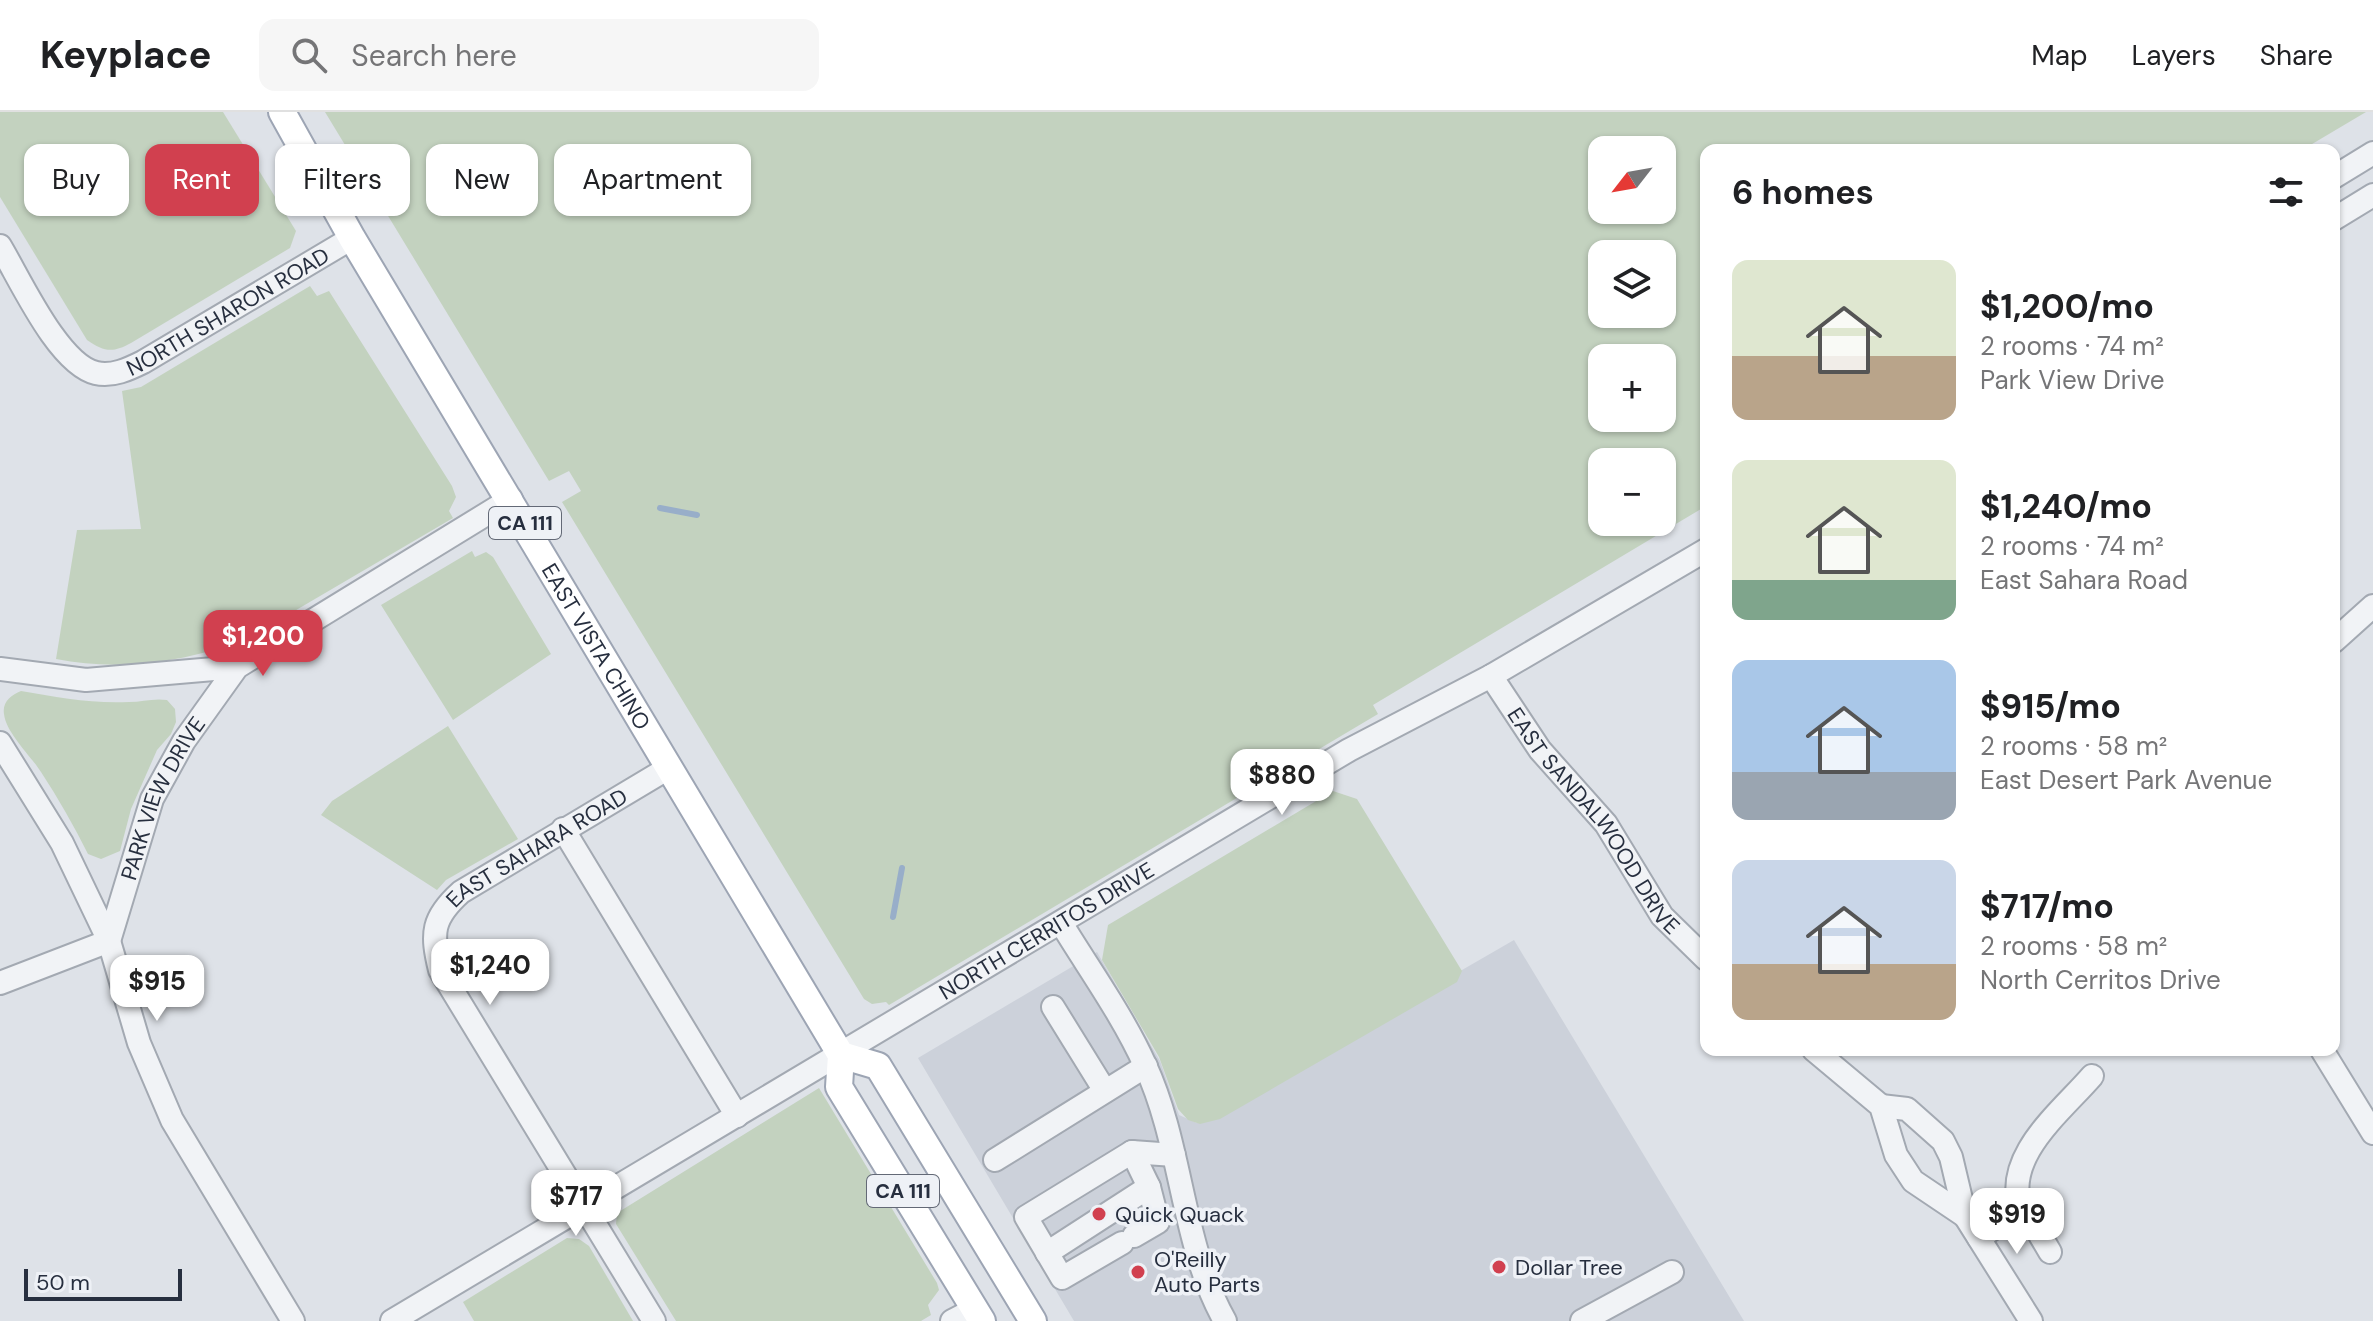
<!DOCTYPE html>
<html lang="en">
<head>
<meta charset="utf-8">
<style>
  body { margin:0; font-family:"DM Sans",sans-serif; background:#f6f6f6; color:#202124; height:100vh; display:flex; flex-direction:column; font-size:30px; white-space:nowrap }
  * { box-sizing:border-box; margin:0 }
  p { font-size:26px; color:#757577 }
  .icon { flex:none; width:44px; height:44px; fill:none; stroke:currentColor; stroke-width:2; stroke-linecap:round; stroke-linejoin:round }
  .map { position:relative; flex:1; overflow:hidden }
  .panel { position:absolute; left:1700px; top:32px; width:640px; height:912px; display:flex; flex-direction:column; background:#fff; border-radius:16px; box-shadow:0 2px 6px #0004 }
  .panel>* { flex:none }
  .top-card { position:absolute; left:24px; top:32px; width:760px; height:72px; display:flex; gap:16px }
  .needle { width:52px; rotate:239deg }
  .fabs { position:absolute; left:1588px; top:24px; display:grid; gap:16px }
  .fabs a { display:grid; place-items:center; width:88px; height:88px; border-radius:16px; background:#fff; box-shadow:0 2px 6px #0004; font-size:40px }
  .scale { position:absolute; left:24px; bottom:20px; width:158px; box-sizing:border-box; padding-left:8px; border:4px solid #272f3f; border-top:0; font-size:22px; line-height:28px; white-space:nowrap; color:#272f3f; -webkit-text-stroke:6px #eef1f6; paint-order:stroke }
  .price { position:absolute; translate:-50% -68px; padding:0 18px; border-radius:16px; background:#fff; color:#222; font-size:26px; line-height:52px; filter:drop-shadow(0 2px 4px #0008) }
  .price::after { content:''; position:absolute; left:50%; top:48px; width:24px; height:18px; margin-left:-12px; background:inherit; clip-path:polygon(0 0,100% 0,50% 100%) }
  .price.current { background:#d1404f; color:#fff }
  ul { padding:0; list-style:none }
  li { display:flex; align-items:center; gap:24px; height:200px; padding:0 32px }
  li span { display:grid; place-items:center; flex:none; width:224px; height:160px; border-radius:16px; color:#555 }
  li>.icon { margin-inline-start:auto }
  span .icon { width:96px; height:96px; fill:#fffc; stroke-width:1 }
  li b { font-size:34px }
  h2 { display:flex; justify-content:space-between; align-items:center; height:96px; padding:0 32px; font-size:34px }
  .pill { padding:0 28px; border-radius:16px; background:#fff; box-shadow:0 2px 6px #0004; font-size:28px; line-height:72px }
  .pill.current { background:#d1404f; color:#fff }
  header { display:flex; align-items:center; gap:48px; box-sizing:border-box; height:112px; padding:0 40px; background:#fff; border-bottom:2px solid #e0e0e0 }
  header strong { font-size:38px }
  nav { display:flex; gap:44px; margin-inline-start:auto; font-size:28px }
  .search { width:560px; height:72px; background:#f6f6f6; display:flex; align-items:center; gap:20px; box-sizing:border-box; padding:0 28px; border-radius:16px; color:#757577; font-size:30px }
  .map>svg:first-child { display:block }
</style>
</head>
<body>
<header>
<strong>Keyplace</strong>
<div class="search"><svg class="icon" aria-label="search" viewBox="0 0 24 24"><circle cx="10" cy="10" r="6"/><path d="M15 15l6 6"/></svg>Search here</div>
<nav><a>Map</a><a>Layers</a><a>Share</a></nav>
</header>
<div class="map">
<svg width="2373" height="1209" viewBox="0 0 2373 1209">
  <rect width="100%" height="100%" fill="#dee2e8"/>
  <!-- built -->
  <path fill="#ccd1da" d="M1514,828L1744,1209H1074L918,946L1097,840L1160,949L1179,1003L1197,1011Z"/>
  <!-- green -->
  <g fill="#c3d2bf" fill-rule="evenodd">
    <path d="M0,0H223L296,119L290,136L131,231C113,241 104,240 87,228L0,85Z"/>
    <path d="M325,0H2366L2302,38H1706V394L1373,593L1378,602L889,893L886,890L872,892L864,887L562,390L581,379L569,359L549,369ZM1602,38H1662V98H1602ZM1602,142H1662V202H1602ZM1602,246H1662V306H1602ZM1602,350H1662V410H1602Z"/>
    <path d="M310,174L317,184L329,179L452,374L456,385L449,399L453,406L250,525C189,550 121,560 56,547L77,418L141,417L122,279L141,275Z"/>
    <path d="M472,439L475,445L486,440L493,445L551,542L453,608L381,493Z"/>
    <path d="M21,579C57,585 92,592 129,590C142,590 153,586 167,588L175,597L176,610L171,622L157,638L131,697L120,739L101,747L88,742C74,714 58,686 41,660C31,644 6,621 4,602C2,590 11,583 21,579Z"/>
    <path d="M448,614L518,727L446,768L437,778L321,703L332,689Z"/>
    <path d="M1333,679L1357,687L1462,859L1457,870L1220,1007L1200,1012L1188,1008L1178,997L1159,945L1102,848L1108,813Z"/>
    <path d="M819,976L937,1171L939,1178L928,1193L931,1203L921,1209H676L616,1112L617,1101Z"/>
    <path d="M567,1126L579,1127L589,1134L633,1209H474L463,1190Z"/>
  </g>
  <g fill="none" stroke-linecap="round" stroke-linejoin="round">
    <!-- stream -->
    <g stroke="#98aec9" stroke-width="6">
      <path d="M660,396L697,403"/>
      <path d="M893,805L902,756"/>
    </g>
    <!-- minor casing -->
    <g stroke="#a3a9b2" stroke-width="26">
      <g id="minor">
        <path d="M2334,65L2373,41"/>
        <path d="M2334,107L2373,83"/>
        <path id="s1" d="M0,134C20,167 58,252 96,261C112,265 129,257 143,250L352,126"/>
        <path d="M2334,529L2373,494"/>
        <path d="M0,557L86,568L237,555"/>
        <path id="s2" d="M1491,564L1540,638L1606,712L1662,804L1706,847"/>
        <path d="M0,631L62,731L109,829L139,931L172,1008L293,1209"/>
        <path d="M563,717L737,1004"/>
        <path d="M1061,811C1089,857 1123,904 1145,953C1183,1035 1181,1131 1225,1209"/>
        <path id="s3" d="M0,871L109,829L152,687L184,629L237,555L511,387"/>
        <path d="M1053,895L1105,979"/>
        <path d="M1814,938L1881,994L1896,1043L1913,1069L1965,1104"/>
        <path d="M2322,938L2373,1021"/>
        <path d="M1881,994L1907,997L1943,1029L1951,1045L1965,1104L2031,1209"/>
        <path d="M1132,1040L1149,1075L1158,1110L1134,1124"/>
        <path d="M995,1048L1146,954"/>
        <path d="M2021,1098L2033,1111L2050,1140"/>
        <path d="M1979,1126L2021,1098C2002,1045 2060,1001 2092,964"/>
        <path d="M1122,1131L1062,1166L1026,1105L1132,1040L1174,1043"/>
        <path d="M1047,1141L1149,1075"/>
        <path id="s4" d="M392,1209L1349,638L1491,564L1706,438"/>
        <path id="s5" d="M654,1209L440,858C431,821 432,806 461,780L670,655"/>
        <path d="M952,1209L975,1197"/>
        <path d="M1582,1209L1672,1160"/>
      </g>
    </g>
    <!-- major casing -->
    <g stroke="#9da5b4" stroke-width="30">
      <g id="major">
        <path id="s6" d="M282,0L352,126L841,943L839,975L982,1209"/>
        <path d="M841,943L878,954L1033,1209"/>
      </g>
    </g>
    <!-- minor -->
    <use href="#minor" stroke="#f1f3f6" stroke-width="22"/>
    <!-- major -->
    <use href="#major" stroke="#fff" stroke-width="26"/>
  </g>
  <!-- markers -->
  <g fill="#d1404f" stroke="#eef1f6" stroke-width="3">
    <circle cx="1099" cy="1102" r="8"/>
    <circle cx="1499" cy="1155" r="8"/>
    <circle cx="1138" cy="1160" r="8"/>
  </g>
  <g text-anchor="middle" dominant-baseline="central" stroke-width="7" stroke-linejoin="round" paint-order="stroke">
    <!-- shield labels -->
    <g fill="#eef1f6" stroke="#636976" stroke-width="2">
      <rect x="489" y="395" width="72" height="32" rx="6"/>
      <rect x="867" y="1063" width="72" height="32" rx="6"/>
    </g>
    <g font-size="20" font-weight="bold" fill="#272f3f">
      <text x="525" y="411">CA 111</text>
      <text x="903" y="1079">CA 111</text>
    </g>
    <!-- street labels -->
    <g font-size="22" fill="#272f3f" stroke="#eef1f6">
      <text stroke="none"><textPath href="#s1" startOffset="310">NORTH SHARON ROAD</textPath></text>
      <text stroke="none"><textPath href="#s6" startOffset="620">EAST VISTA CHINO</textPath></text>
      <text stroke="none"><textPath href="#s3" startOffset="270">PARK VIEW DRIVE</textPath></text>
      <text stroke="none"><textPath href="#s2" startOffset="178">EAST SANDALWOOD DRIVE</textPath></text>
      <text stroke="none"><textPath href="#s5" startOffset="586">EAST SAHARA ROAD</textPath></text>
      <text stroke="none"><textPath href="#s4" startOffset="762">NORTH CERRITOS DRIVE</textPath></text>
    </g>
    <!-- poi labels -->
    <g font-size="22" fill="#272f3f" stroke="#eef1f6" text-anchor="start">
      <text x="1115" y="1102">Quick Quack</text>
      <text x="1154" y="1147">O'Reilly<tspan x="1154" dy="25">Auto Parts</tspan></text>
      <text x="1515" y="1155">Dollar Tree</text>
    </g>
  </g>
</svg>
<div class="fabs">
<a><svg class="needle" viewBox="-14 -14 28 28"><path d="M0-13l5 13h-10z" fill="#e53935"/><path d="M0 13l5-13h-10z" fill="#757577"/></svg></a>
<a><svg class="icon" aria-label="layers" viewBox="0 0 24 24"><path d="M12 4l9 5-9 5-9-5zM3 14l9 5 9-5"/></svg></a>
<a>+</a>
<a>−</a>
</div>
<div class="scale">50 m</div>
<b class="price current" style="left:263px;top:566px">$1,200</b>
<b class="price" style="left:1282px;top:705px">$880</b>
<b class="price" style="left:490px;top:895px">$1,240</b>
<b class="price" style="left:157px;top:911px">$915</b>
<b class="price" style="left:576px;top:1126px">$717</b>
<b class="price" style="left:2017px;top:1144px">$919</b>
<div class="top-card">
<a class="pill">Buy</a>
<a class="pill current">Rent</a>
<a class="pill">Filters</a>
<a class="pill">New</a>
<a class="pill">Apartment</a>
</div>
<section class="panel">
<h2>6 homes<svg class="icon" aria-label="filters" viewBox="0 0 24 24"><path d="M4 7h16M4 17h16"/><circle cx="9" cy="7" r="2"/><circle cx="15" cy="17" r="2"/></svg></h2>
<ul>
<li><span style="background:linear-gradient(#dfe7d0 60%,#b9a48a 0)"><svg class="icon" aria-label="home" viewBox="0 0 24 24"><path d="M3 11l9-7 9 7M6 9v11h12V9"/></svg></span><div><b>$1,200/mo</b><p>2 rooms · 74 m²</p><p>Park View Drive</p></div></li>
<li><span style="background:linear-gradient(#dfe7d0 75%,#7fa58c 0)"><svg class="icon" aria-label="home" viewBox="0 0 24 24"><path d="M3 11l9-7 9 7M6 9v11h12V9"/></svg></span><div><b>$1,240/mo</b><p>2 rooms · 74 m²</p><p>East Sahara Road</p></div></li>
<li><span style="background:linear-gradient(#a9c7e8 70%,#9aa5b1 0)"><svg class="icon" aria-label="home" viewBox="0 0 24 24"><path d="M3 11l9-7 9 7M6 9v11h12V9"/></svg></span><div><b>$915/mo</b><p>2 rooms · 58 m²</p><p>East Desert Park Avenue</p></div></li>
<li><span style="background:linear-gradient(#c9d6e8 65%,#b9a48a 0)"><svg class="icon" aria-label="home" viewBox="0 0 24 24"><path d="M3 11l9-7 9 7M6 9v11h12V9"/></svg></span><div><b>$717/mo</b><p>2 rooms · 58 m²</p><p>North Cerritos Drive</p></div></li>
</ul>
</section>
</div>
</body>
</html>
